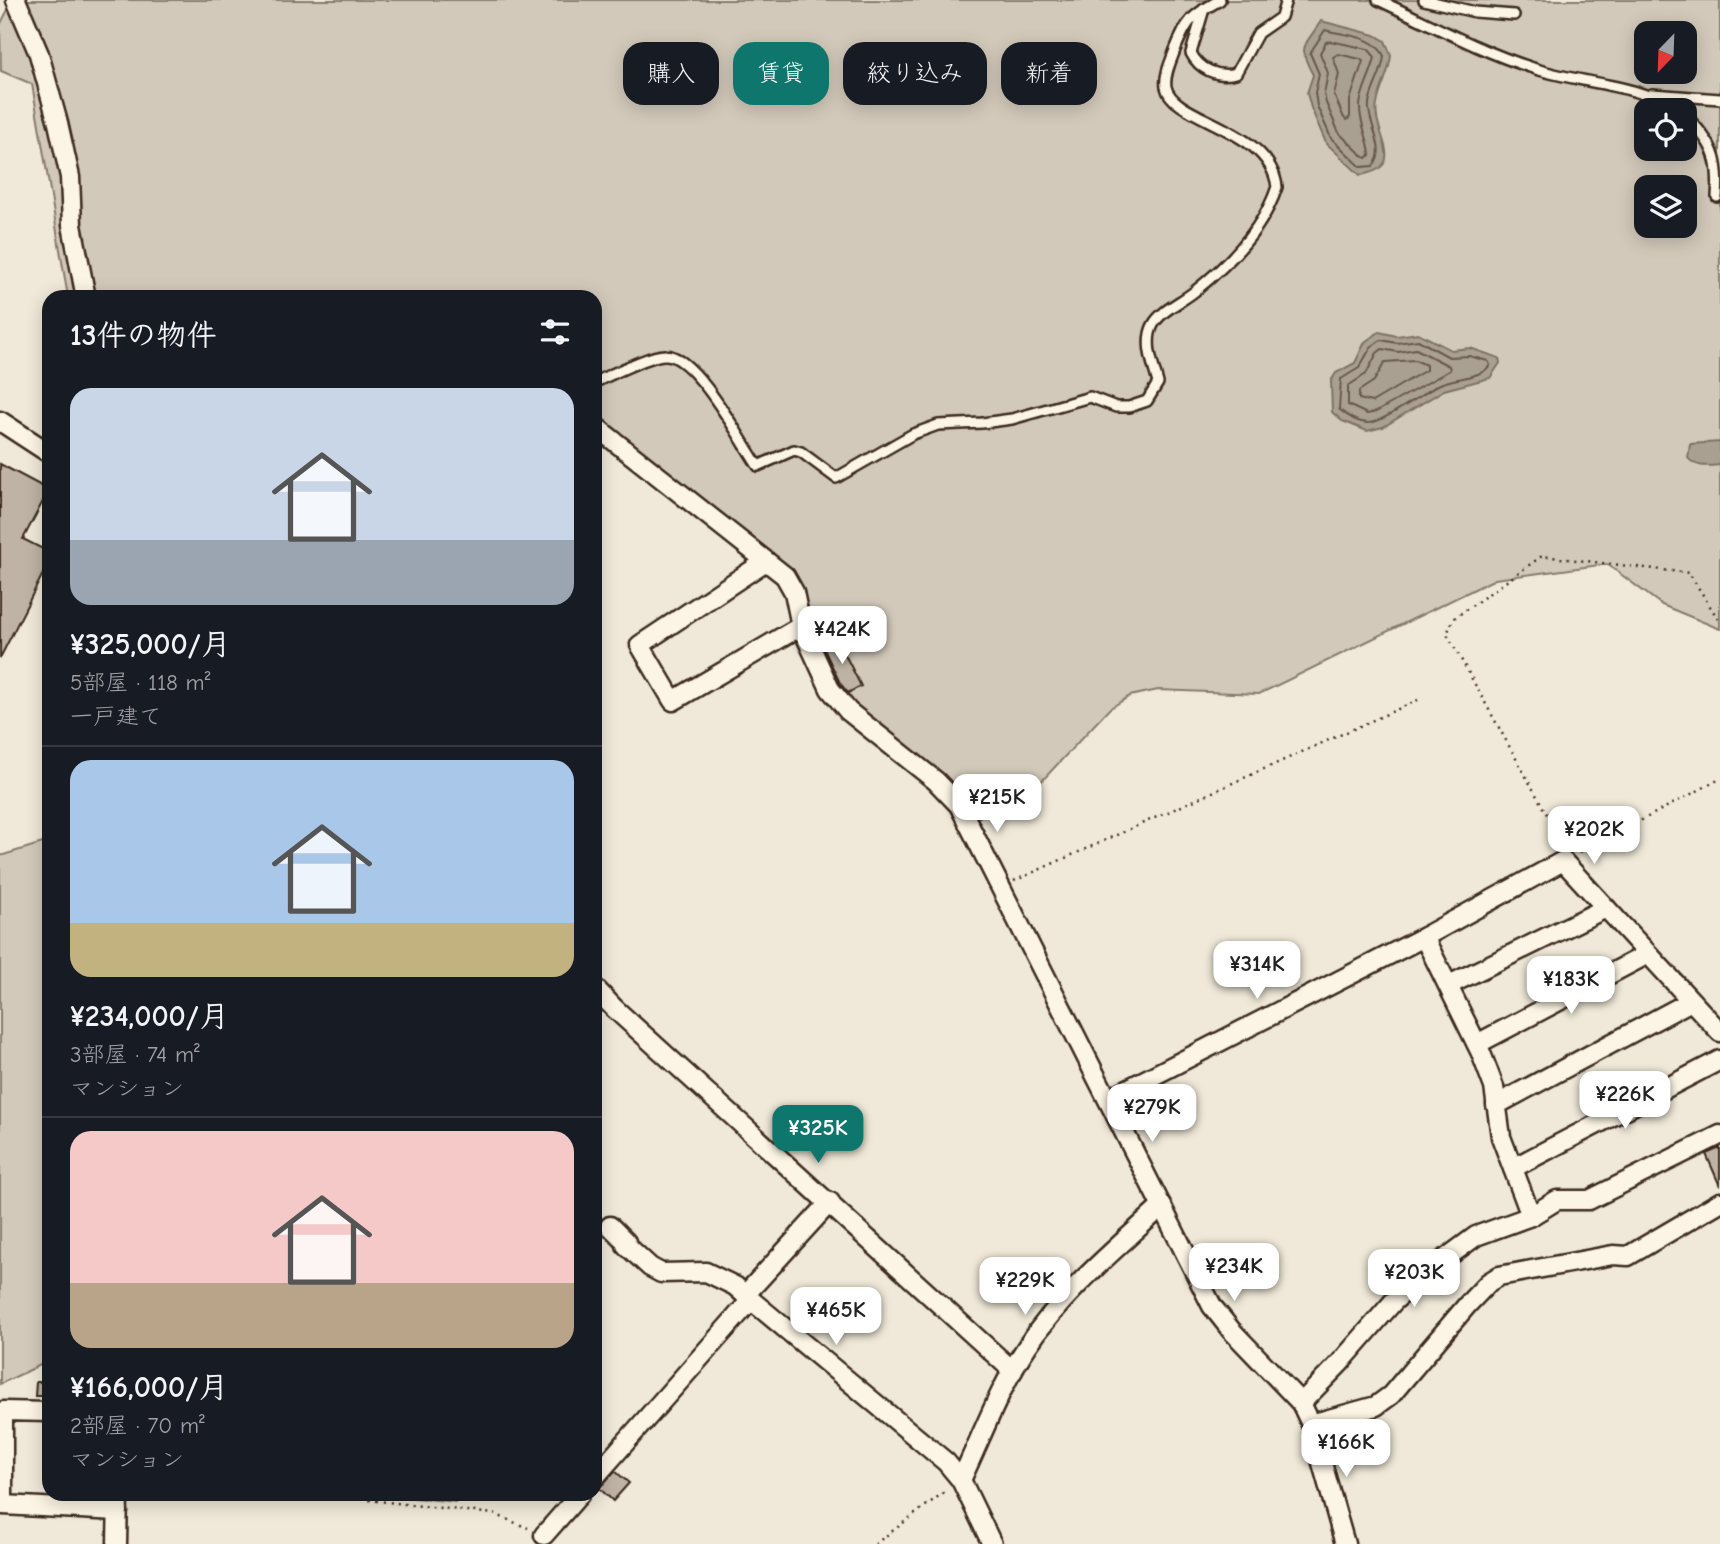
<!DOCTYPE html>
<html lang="ja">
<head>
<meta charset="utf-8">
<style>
  body { margin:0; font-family:"Comic Neue","Klee One",sans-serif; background:#242831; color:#f1f3f6; height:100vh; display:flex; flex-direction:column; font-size:26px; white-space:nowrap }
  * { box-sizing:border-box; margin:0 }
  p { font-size:23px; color:#9ea1a6 }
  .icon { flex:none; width:38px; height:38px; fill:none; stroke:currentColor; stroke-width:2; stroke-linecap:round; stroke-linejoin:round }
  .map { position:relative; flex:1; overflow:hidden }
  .drawer { position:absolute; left:42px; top:290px; width:560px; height:1211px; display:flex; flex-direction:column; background:#171b24; border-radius:21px; box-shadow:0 4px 18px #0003 }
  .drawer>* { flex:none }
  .top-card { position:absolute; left:623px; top:42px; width:665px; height:63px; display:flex; gap:14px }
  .needle { width:46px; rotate:203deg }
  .controls { position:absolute; left:1634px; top:21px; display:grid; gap:14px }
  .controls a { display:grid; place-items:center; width:63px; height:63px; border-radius:14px; background:#171b24; box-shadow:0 4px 18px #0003; font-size:35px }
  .price { position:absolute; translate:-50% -60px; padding:0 16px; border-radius:14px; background:#fff; color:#222; font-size:23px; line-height:46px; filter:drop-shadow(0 2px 4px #0008) }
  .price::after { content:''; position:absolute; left:50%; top:42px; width:21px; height:16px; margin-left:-10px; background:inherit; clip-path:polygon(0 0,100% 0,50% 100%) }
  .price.current { background:#0f766e; color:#fff }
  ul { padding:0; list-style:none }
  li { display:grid; align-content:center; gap:14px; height:371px; padding:0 28px }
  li+li { border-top:2px solid #363941 }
  li span { display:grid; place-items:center; height:217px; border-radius:21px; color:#555 }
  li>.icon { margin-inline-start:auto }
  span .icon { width:126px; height:126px; fill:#fffc; stroke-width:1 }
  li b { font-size:30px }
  h2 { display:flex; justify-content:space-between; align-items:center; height:84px; padding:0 28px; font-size:30px }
  .tag { padding:0 24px; border-radius:21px; background:#171b24; box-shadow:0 4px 18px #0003; font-size:24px; line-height:63px }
  .tag.current { background:#0f766e; color:#fff }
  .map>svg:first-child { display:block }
</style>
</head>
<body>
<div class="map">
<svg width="1720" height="1544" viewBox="0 0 1720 1544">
  <rect width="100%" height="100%" fill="#f0e9d9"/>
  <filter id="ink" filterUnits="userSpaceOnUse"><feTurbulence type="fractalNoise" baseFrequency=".0143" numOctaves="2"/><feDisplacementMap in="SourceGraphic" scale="14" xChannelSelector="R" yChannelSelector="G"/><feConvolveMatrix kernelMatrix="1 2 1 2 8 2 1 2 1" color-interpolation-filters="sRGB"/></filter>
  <g filter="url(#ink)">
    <!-- green -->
    <g fill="#d2c9ba" stroke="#867a6c" stroke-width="2" fill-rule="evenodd">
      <path d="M13,0H1720V629L1662,605L1607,564L1495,579L1259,694L1158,690L1130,696L1109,709L1040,783L1034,782L975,820L871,732L830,678L803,591L795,578L595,418V385L600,383L595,376V298L68,297L32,84L1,71L0,25ZM1647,33H1685V72H1647ZM1647,110H1685V149H1647ZM1647,187H1685V226H1647Z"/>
      <path d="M49,841V1361L0,1384V856Z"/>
      <path d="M382,1495H464L456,1502Z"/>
    </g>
    <!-- water -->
    <g fill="#aaa091" stroke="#7e7163" stroke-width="2">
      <path d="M1321,21L1375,35L1385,41L1391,55C1390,72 1380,87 1377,104C1371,133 1411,167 1360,175L1326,143L1311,108L1307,93L1313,75C1297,45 1304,48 1321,21Z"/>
      <path d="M1379,332L1397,336L1418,333L1451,350L1470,348L1499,358L1500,363L1490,378L1444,390L1383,427L1367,431L1342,421L1332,412L1331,381L1336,373L1355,363L1365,342Z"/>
      <path d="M1720,442V465C1708,466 1696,468 1688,458L1690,444Z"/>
    </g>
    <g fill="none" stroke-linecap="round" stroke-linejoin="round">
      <!-- shore -->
      <g stroke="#67594c" stroke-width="2">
        <path d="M1325,30C1346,36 1374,35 1384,56C1383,72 1372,87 1369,103C1366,123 1389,149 1373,166L1361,167L1331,138L1317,106L1315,93L1319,74L1310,53Z"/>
        <path d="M1330,41L1368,49L1375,57C1372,74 1361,89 1360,106C1359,123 1369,138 1370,155L1367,158L1364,157L1339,133L1326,103L1324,94L1328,73L1320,53L1326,42Z"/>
        <path d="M1338,54L1360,59L1363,61L1350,100V117L1347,120L1344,118L1334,95L1339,74L1333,57Z"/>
        <path d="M1381,340L1397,343L1418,340L1449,357L1469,356L1488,361L1490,365C1481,379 1455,377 1440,384C1425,392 1382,423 1368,423C1358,423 1346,415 1339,409L1341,379L1359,368L1371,347Z"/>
        <path d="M1382,349L1398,352L1416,349L1449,366L1450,370L1376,412L1367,414L1348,405V386L1366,374L1377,353Z"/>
        <path d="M1415,360L1426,365V370L1372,402L1359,399V391L1374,381L1385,362Z"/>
      </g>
    </g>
    <!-- building -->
    <g fill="#beb3a4" stroke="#3b2a1e" stroke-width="2">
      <path d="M0,464L49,490L23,539L49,552V562L0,658Z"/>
      <path d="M837,639L861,686L848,693L840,683L823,647Z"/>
      <path d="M1720,1148V1186L1706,1154Z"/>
      <path d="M36,1382H49V1396H35Z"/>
      <path d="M615,1471L629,1483L613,1501L599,1488Z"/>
    </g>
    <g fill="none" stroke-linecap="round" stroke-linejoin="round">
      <!-- service casing -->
      <g stroke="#3b2a1e" stroke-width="14">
        <g id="service">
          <path d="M1378,0C1429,23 1477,50 1530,67C1578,84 1634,82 1677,110"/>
          <path d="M1424,0L1475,12L1514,15"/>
          <path d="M1204,9L1191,53C1199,69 1217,78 1236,73L1258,33L1281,17L1286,0"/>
          <path d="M1652,94L1720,99"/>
          <path d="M1685,115C1713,143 1720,158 1717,197"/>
          <path d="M595,382C611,375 651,354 666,355C696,356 741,441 758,466L794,450L801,452L836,478L913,434L938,425L982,423L1012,419L1090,397L1116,407H1129L1147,401L1158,383C1153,365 1144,342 1153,325C1161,310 1182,302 1195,291C1229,264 1263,230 1277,187C1270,127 1173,121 1166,87C1164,75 1171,61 1175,50C1187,20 1191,16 1220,0"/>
        </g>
      </g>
      <!-- minor casing -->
      <g stroke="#3b2a1e" stroke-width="23">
        <g id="minor">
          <path d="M16,0L39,54L58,123L70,177L72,225L86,298"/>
          <path d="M0,421L49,453"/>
          <path d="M595,426L785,576L794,592L801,626L830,689L848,711L936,781L959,805L1212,1306L1231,1330L1301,1403L1311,1424L1345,1544"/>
          <path d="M766,561L640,645L673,701L801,626"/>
          <path d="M1424,937L1481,1053L1494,1087L1501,1137L1531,1216"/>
          <path d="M1449,985L1606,908"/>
          <path d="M595,988L614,1008L1013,1371"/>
          <path d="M1477,1044L1648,954"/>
          <path d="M1108,1099L1424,937L1563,861L1720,1032"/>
          <path d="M1496,1105L1691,1001"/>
          <path d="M1513,1168L1720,1060"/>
          <path d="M610,1226L626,1242V1245L650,1267L661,1273L706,1272L735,1286L751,1300L946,1462L961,1480L992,1544"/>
          <path d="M745,1295L830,1202"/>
          <path d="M1301,1403L1339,1364L1394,1301L1434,1267L1476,1236L1531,1216L1557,1200H1589L1720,1135"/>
          <path d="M49,1412L3,1411V1505L118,1511"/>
          <path d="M1311,1424L1376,1406L1391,1395L1468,1304L1489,1282L1499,1276L1613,1255L1628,1256L1720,1202"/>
          <path d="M595,1477L751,1300"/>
          <path d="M961,1480C982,1436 1000,1386 1028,1345C1063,1292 1115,1250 1162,1206"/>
          <path d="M544,1535L580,1494"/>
          <path d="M117,1544L118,1494"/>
        </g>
      </g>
      <!-- path -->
      <g stroke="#3b2a1e" stroke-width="2.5" stroke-dasharray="2 5" stroke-linecap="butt">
        <path d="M1564,845L1447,634L1453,619L1542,556L1689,573L1720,622"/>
        <path d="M1579,853L1720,779"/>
        <path d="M1014,881L1418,700"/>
        <path d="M369,1500L494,1514L528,1528"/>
        <path d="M875,1544L947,1490"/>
      </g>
      <!-- service -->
      <use href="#service" stroke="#fcf5e5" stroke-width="9"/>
      <!-- minor -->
      <use href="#minor" stroke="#fcf5e5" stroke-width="18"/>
    </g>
  </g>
</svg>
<div class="controls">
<a><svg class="needle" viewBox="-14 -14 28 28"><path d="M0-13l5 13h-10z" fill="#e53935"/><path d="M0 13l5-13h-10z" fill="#9ea1a6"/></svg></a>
<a><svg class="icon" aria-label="locate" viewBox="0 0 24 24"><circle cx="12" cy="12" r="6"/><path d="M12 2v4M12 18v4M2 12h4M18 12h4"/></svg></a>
<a><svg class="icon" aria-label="layers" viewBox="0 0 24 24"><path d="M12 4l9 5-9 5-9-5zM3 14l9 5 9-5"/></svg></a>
</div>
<b class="price" style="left:842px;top:666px">¥424K</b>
<b class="price" style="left:997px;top:834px">¥215K</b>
<b class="price" style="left:1594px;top:866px">¥202K</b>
<b class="price" style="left:1257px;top:1001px">¥314K</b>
<b class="price" style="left:1571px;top:1016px">¥183K</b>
<b class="price" style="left:1625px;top:1131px">¥226K</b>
<b class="price" style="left:1152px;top:1144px">¥279K</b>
<b class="price current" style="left:818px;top:1165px">¥325K</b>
<b class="price" style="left:1234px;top:1303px">¥234K</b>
<b class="price" style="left:1414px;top:1309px">¥203K</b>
<b class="price" style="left:1025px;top:1317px">¥229K</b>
<b class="price" style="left:836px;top:1347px">¥465K</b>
<b class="price" style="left:1346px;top:1479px">¥166K</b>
<div class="top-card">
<a class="tag">購入</a>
<a class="tag current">賃貸</a>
<a class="tag">絞り込み</a>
<a class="tag">新着</a>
</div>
<section class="drawer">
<h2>13件の物件<svg class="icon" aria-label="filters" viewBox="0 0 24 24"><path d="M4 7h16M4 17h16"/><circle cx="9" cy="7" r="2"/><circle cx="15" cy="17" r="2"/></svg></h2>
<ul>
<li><span style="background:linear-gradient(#c9d6e8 70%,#9aa5b1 0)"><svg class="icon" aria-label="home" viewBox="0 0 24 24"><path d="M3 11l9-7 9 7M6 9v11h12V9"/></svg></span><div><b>¥325,000/月</b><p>5部屋 · 118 m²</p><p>一戸建て</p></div></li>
<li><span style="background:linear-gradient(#a9c7e8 75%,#c2b280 0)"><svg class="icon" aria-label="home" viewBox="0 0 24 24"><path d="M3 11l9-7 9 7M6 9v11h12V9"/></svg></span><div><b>¥234,000/月</b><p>3部屋 · 74 m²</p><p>マンション</p></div></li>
<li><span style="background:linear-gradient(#f6c9c9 70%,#b9a48a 0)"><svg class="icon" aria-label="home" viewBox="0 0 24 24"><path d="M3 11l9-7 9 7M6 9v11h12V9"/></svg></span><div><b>¥166,000/月</b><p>2部屋 · 70 m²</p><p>マンション</p></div></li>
</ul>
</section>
</div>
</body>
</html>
